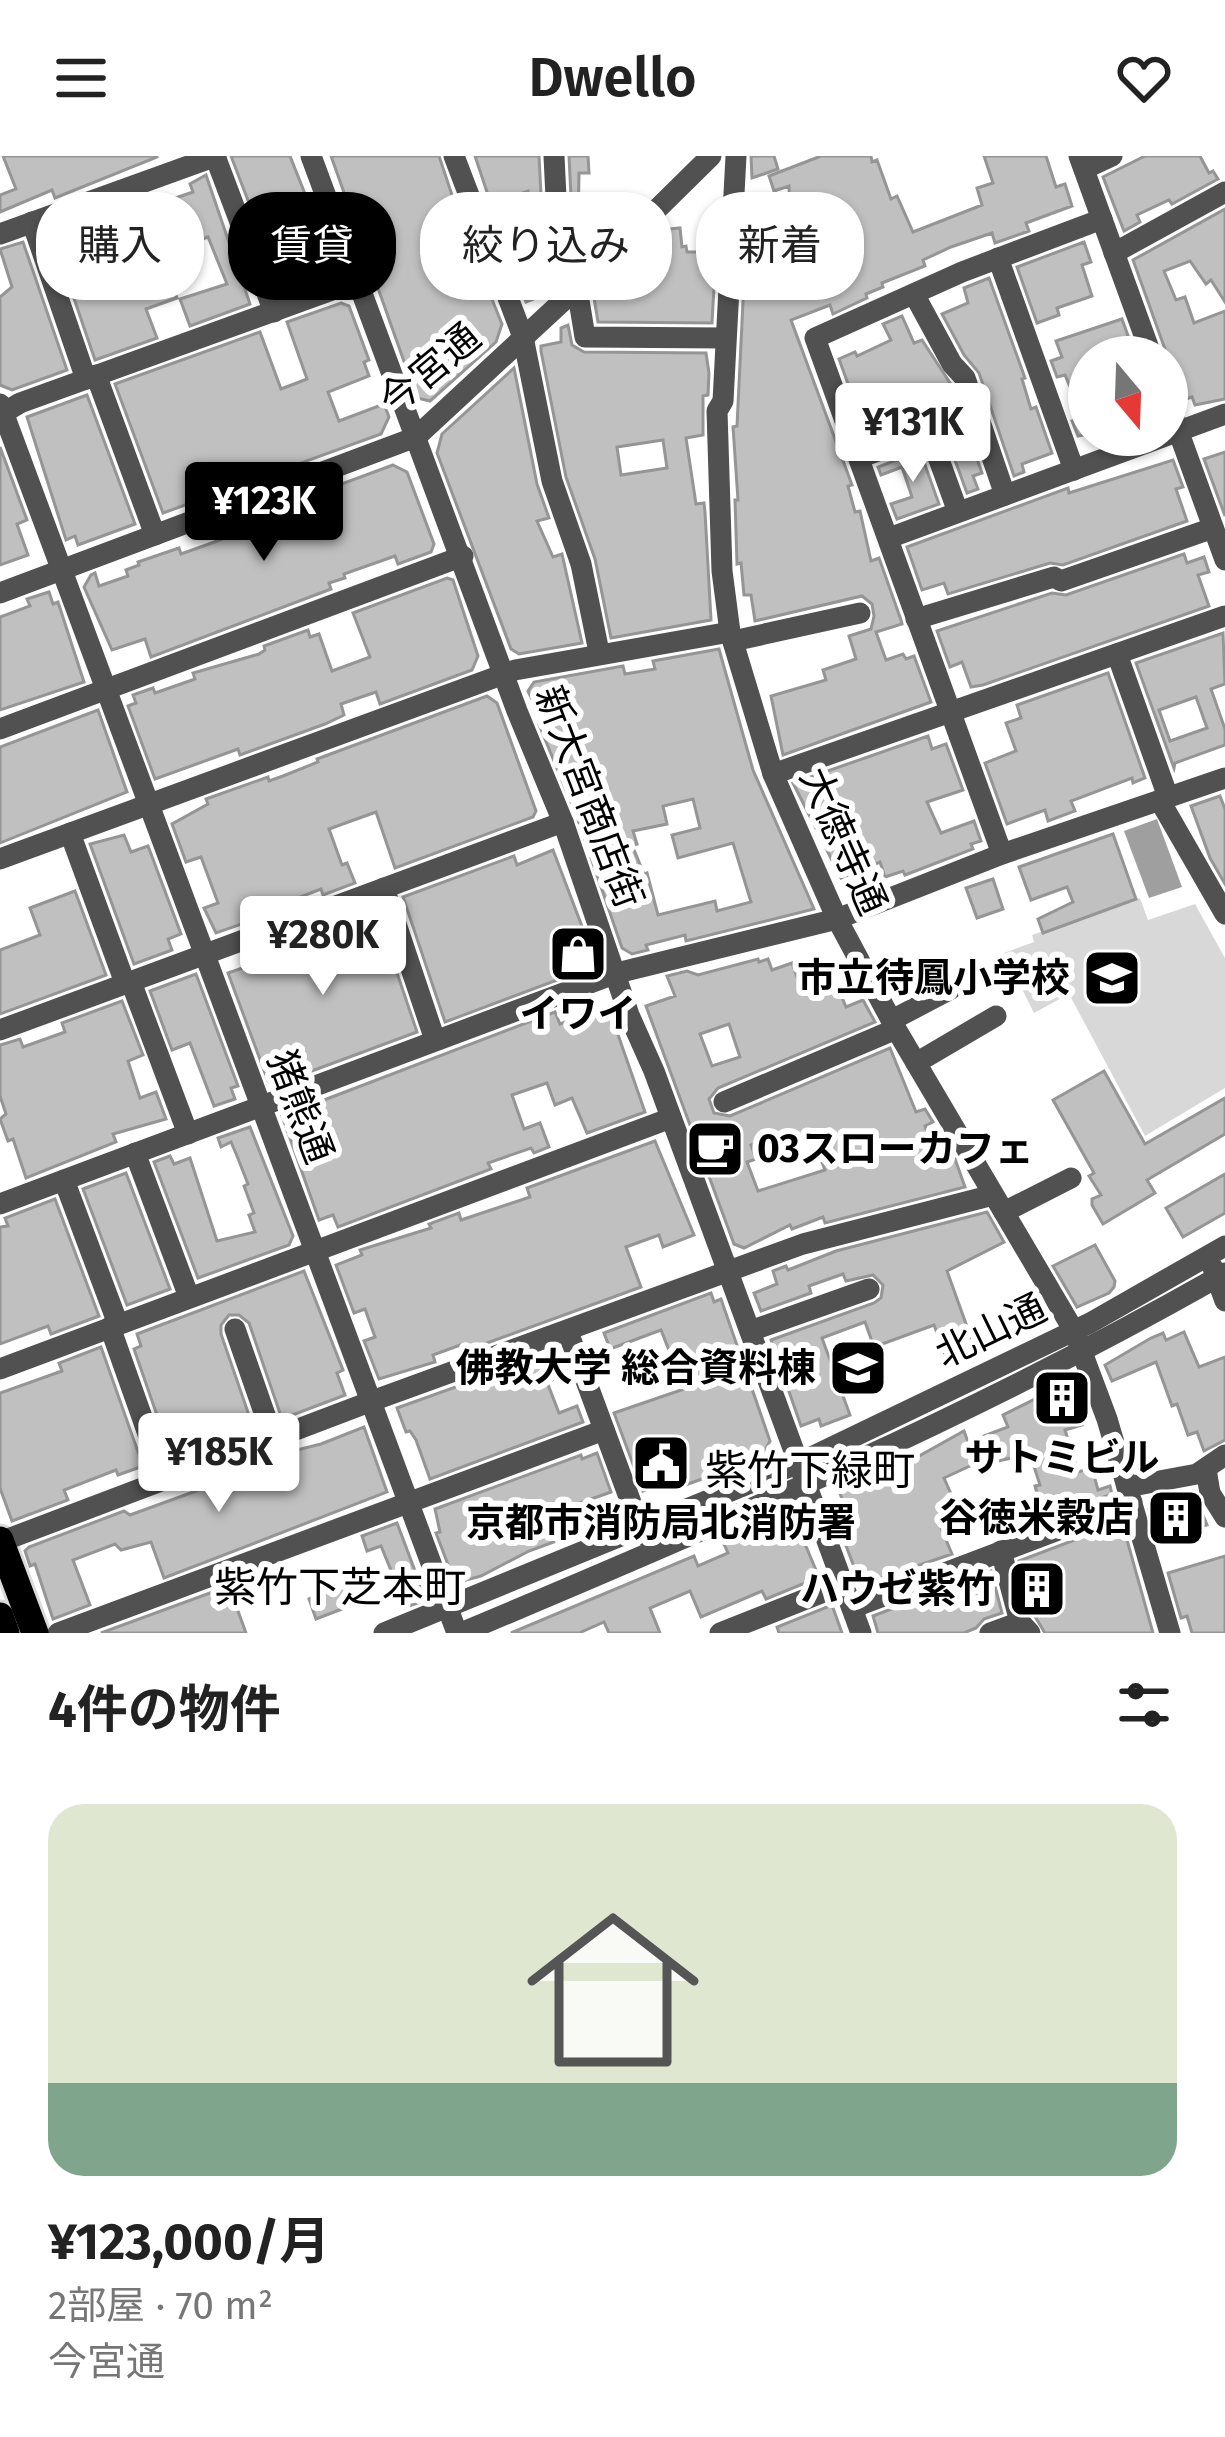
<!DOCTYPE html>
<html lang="ja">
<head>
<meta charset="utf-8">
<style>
  body { margin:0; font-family:"Fira Sans","Noto Sans JP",sans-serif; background:#f2f2f2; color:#222; height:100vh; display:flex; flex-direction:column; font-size:45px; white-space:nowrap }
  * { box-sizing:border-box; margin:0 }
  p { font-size:39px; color:#767676 }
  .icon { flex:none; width:66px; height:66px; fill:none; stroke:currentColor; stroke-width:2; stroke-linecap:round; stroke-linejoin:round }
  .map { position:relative; height:1477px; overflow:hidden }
  .sheet { display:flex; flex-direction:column; background:#fff; flex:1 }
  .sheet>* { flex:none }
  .top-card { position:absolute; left:36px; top:36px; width:1155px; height:108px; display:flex; gap:24px }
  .needle { width:78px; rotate:161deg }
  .fabs { position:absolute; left:1068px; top:180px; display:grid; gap:24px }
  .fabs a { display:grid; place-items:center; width:120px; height:120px; border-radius:50%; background:#fff; box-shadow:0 3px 9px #0004; font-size:60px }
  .price { position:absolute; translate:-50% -102px; padding:0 27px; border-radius:12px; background:#fff; color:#222; font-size:39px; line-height:78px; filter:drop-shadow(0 3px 6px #0008) }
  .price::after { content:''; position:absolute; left:50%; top:72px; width:36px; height:27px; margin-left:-18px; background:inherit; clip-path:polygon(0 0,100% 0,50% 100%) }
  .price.selected { background:#000; color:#fff }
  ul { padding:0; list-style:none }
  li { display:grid; align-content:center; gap:24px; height:636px; padding:0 48px }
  li span { display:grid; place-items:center; height:372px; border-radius:36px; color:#555 }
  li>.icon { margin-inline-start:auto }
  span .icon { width:216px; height:216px; fill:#fffc; stroke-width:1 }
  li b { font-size:51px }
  h2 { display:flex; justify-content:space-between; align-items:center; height:144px; padding:0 48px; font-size:51px }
  .chip { padding:0 42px; border-radius:48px; background:#fff; box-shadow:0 3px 9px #0004; font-size:42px; line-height:108px }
  .chip.selected { background:#000; color:#fff }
  header { display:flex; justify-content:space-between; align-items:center; height:156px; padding:0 48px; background:#fff; font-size:54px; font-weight:600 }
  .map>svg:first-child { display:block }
</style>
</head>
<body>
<header><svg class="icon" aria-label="menu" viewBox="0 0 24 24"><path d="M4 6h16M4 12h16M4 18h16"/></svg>Dwello<svg class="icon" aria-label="heart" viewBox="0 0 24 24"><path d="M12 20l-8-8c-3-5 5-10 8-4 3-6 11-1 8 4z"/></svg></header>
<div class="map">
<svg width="1225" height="1477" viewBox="0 0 1225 1477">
  <rect width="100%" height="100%" fill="#fff"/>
  <!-- green -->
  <path fill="#d8d8d8" d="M1140,742L1148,764L1195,748L1225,802V932L1145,980L1069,838L1034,857L1004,797L1034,786L1032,779Z"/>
  <!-- water -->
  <path fill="#9f9f9f" d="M1157,663L1182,731L1149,742L1124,675Z"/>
  <!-- building -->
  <g fill="#c0c0c0" stroke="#959595" stroke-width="3" fill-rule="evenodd">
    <path d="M3,0H157V1L55,42L52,34L0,56V39L16,33Z"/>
    <path d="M231,0H290L332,106L325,121L283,136Z"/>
    <path d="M331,0H439L463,72L502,168L496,186L430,245L417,242Z"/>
    <path d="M475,0H539L542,58L529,59L528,35L491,48Z"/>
    <path d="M569,0H588L589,17H579L578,81L573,82Z"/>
    <path d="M751,0H774L778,13L752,22Z"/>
    <path d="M821,0H871L872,6L877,4L891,43L897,40L913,76L982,49L977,32L993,27L984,0H1046L1056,31L1065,28L1072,50L1026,67L1029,75L995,87L992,77L951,91L923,104L925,110L882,127L883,131L866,138L867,142L833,158L830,149L791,164L852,329L848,330L855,356L860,355L871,405L879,402L901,464L902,468L876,476L886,504L903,498L906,503L914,500L931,546L783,599L771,540L826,524L823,514L856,503L849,480L871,473L874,460L872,448L862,440L755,465L751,439H744L741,407L737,408L735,344H738L733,271L737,270L744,125L795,127L785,95L755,93V85L802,86L816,105L823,128L851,116L837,83L822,62L811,56H790L789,30L774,35L769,20Z"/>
    <path d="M1145,0H1200L1209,17L1213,15L1218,23L1172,48L1169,44L1137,59L1140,66L1124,75L1103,21Z"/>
    <path d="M206,19L250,148L190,170L180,143L227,128L208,81L163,98L177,142L146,153L157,182L95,204L51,75L157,39L161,47L193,36L190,28Z"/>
    <path d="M1225,53V146L1211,124L1206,128L1190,105L1164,115L1176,144L1185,141L1194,167L1225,155V243L1195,249L1192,241L1183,244L1173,231L1166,196L1133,104Z"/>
    <path d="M680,72L682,91L686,90L687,96H716L712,167L598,166L594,142L641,138L635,96L660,74Z"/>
    <path d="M23,86L67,214L12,234L0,229V141L12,131L0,93Z"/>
    <path d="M1084,86L1091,106L1082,109L1092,140L1057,152L1059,159L1037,167L1017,111Z"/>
    <path d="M531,91L545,132L541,140L526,146L509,101Z"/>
    <path d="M989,122L1025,222L1022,223L1031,253L1036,251L1052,297L1022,308L1024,316L1014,320L979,217L964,199L942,158L968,147L964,132Z"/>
    <path d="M341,147L349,150L369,204L364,206L369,220L328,236L339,265L384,248L389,261L381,278L163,357L115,228L260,176L281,233L307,223L287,166Z"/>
    <path d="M902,160L914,187L922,184L952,230L960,254L949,253L868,283L839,203L855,196L857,200L891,184L883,168Z"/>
    <path d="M1122,163L1132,191L1122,195L1124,201H1089V278L1078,280L1072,265L1081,262L1070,231L1065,219L1057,221L1051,205L1062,201L1056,185Z"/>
    <path d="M568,169L572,189L584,196L706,197L709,217L708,239L703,240V279L686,282L696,348L704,347L705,356L711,464L611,482L595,403L566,321L541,195V190L561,186V172ZM663,284L667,312L621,319L617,291Z"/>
    <path d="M514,212L537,328L549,362L537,365L553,401L562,398L582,487L519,498L511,493L437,297L442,278Z"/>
    <path d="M87,239L135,368L78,389L75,380L66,384L27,261Z"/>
    <path d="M967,274L982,317L973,320L978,333L967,337L948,285Z"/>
    <path d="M0,291L27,364L17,368L28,399L0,409Z"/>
    <path d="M920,295L939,348L897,363L891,348L912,341L902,311L881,319L878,311Z"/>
    <path d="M1225,296V360L1204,303Z"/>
    <path d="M1173,304L1183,331L1176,333L1187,365L1063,409L1050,407L948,438L944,427L922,434L907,391L1068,332L1069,337Z"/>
    <path d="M393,309L407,316L434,388L431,396L398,408L395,400L344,418L345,422L329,427L331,433L151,501L145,483L112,494L84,431L91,419L95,417L99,430L128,420L126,414L139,409L138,406L179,392L181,398L220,384L263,366L261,359L274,353L319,341L317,337Z"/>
    <path d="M1184,398L1187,407L1204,401L1209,416L1198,419L1209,450L983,529L971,531L962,506L950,511L937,475L1052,437L1066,439Z"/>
    <path d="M447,422L453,424L478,500L472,514L380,548L376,536L341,548L344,559L325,568L240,599L238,593L155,623L128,550L136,547L133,539L153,532L155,537L195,523L193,517L259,498L265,494L264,490L308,474L310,481L319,478L332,515L370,501L353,457Z"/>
    <path d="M49,436L53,448L58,446L84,526L0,554V461L30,450L27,443Z"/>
    <path d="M1223,477L1225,528L1211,533L1225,573V589L1175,607L1174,612L1136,507ZM1196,541L1207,572L1170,585L1159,554Z"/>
    <path d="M719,493L753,614L814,753L686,785L685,779L646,789L648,794L632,798L622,792L577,661L540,571L547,575L528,535L534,526L623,510L625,518L655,513L653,505ZM693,643L700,672L672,679L678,702L733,687L751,746L717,755L715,745L658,759L647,717L644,718L632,689L637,688L633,675L667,668L663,650Z"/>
    <path d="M1108,517L1145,622L1133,627L1132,622L1071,645L1075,655L1048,665L1045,654L1007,668L985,607L1016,595L1006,567L1021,562L1017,549Z"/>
    <path d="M487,540L497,547L536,655L533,661L395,712L376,656L329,673L342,709L347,707L355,727L323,739L321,733L287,746L275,752L276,756L216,777L204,752L218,747L201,701L186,706L172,668L208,648L206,643L268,621L269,625L283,620L318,606L317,603Z"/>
    <path d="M98,554L127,636L0,687V591Z"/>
    <path d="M928,580L932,593L946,588L963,634L927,646L941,677L974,665L981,685L971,688L973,693L905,719L903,715L885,721L880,706L841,722L793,627Z"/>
    <path d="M1220,640L1225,653V728L1210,702L1191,650Z"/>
    <path d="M1113,678L1136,743L1043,777L1038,763L1073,746L1067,731L1031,744L1019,711Z"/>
    <path d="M124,679L131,696L148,690L181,778L168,783L172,794L134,808L90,688Z"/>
    <path d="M553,694L594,802L589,812L445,866L403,741L514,700L517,709Z"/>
    <path d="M993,723L1003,753L977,762L966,732Z"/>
    <path d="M75,735L106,819L0,858V794L40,779L30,752Z"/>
    <path d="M375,752L417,876L274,929L268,925L228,817L257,807L254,796Z"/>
    <path d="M758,803L759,806L768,803L772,814L792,807L798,824L815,816L817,822L832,817L846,851L863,844L875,866L718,932L709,943L714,957L730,960L890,892L916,956L925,953L933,966L925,970L938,1009L955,1003L965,1031L825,1067L823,1061L792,1073L790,1069L744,1092L734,1088L646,850L675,840L667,820L687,815L698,819ZM729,868L740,901L712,910L700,878ZM782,977L787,992L813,983L825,1014L758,1035L747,1006L756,1003L751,989Z"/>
    <path d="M196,818L238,930L231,932L235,943L214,950L190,887L172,894L150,835Z"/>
    <path d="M122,845L143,899L128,905L140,942L156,936L166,963L113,978L116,986L26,1022L13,983L8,985L0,963L6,958L0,940V889L20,883L23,891L65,876L62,867Z"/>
    <path d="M608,850L645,956L587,977L572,942L555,949L547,927L512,939L524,973L540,967L549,991L534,997L531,992L488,1007L491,1013L338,1071L333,1059L319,1064L282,960L555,856L560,868Z"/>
    <path d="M1104,915L1145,988L1225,942V978L1147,1024L1155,1037L1103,1068L1092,1049V1043L1101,1039L1089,1020L1094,1017L1053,944Z"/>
    <path d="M250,971L293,1080L289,1089L198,1122L154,1006L170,1000L174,1008L190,1002L217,1085L255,1076L249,1059L254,1057L244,1030L248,1028L237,1000L231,986L221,991L218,982Z"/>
    <path d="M655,985L694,1079L663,1091L659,1079L626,1091L641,1131L465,1195L463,1188L433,1199L435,1206L379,1223L364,1185L375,1181L365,1153L354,1157L336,1109L362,1099L360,1094L431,1072L429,1068L459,1057L461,1064L530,1041L527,1032Z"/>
    <path d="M126,1017L170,1133L127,1149L83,1033Z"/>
    <path d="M1225,1018V1057L1183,1081L1166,1052Z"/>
    <path d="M55,1043L99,1160L51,1178L48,1170L0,1188V1071L8,1070L5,1062Z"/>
    <path d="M987,1056L1004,1086L947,1115L974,1190L946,1201L934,1169L874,1191L865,1166L822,1182L850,1259L821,1270L819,1263L801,1270L771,1184L874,1147L881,1142L883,1129L873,1119L846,1125L843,1118L809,1130L811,1137L761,1155L754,1137L777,1128L773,1115L786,1110L788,1114L836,1095Z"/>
    <path d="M1095,1089L1115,1125L1114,1131L1109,1137L1077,1151L1053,1110Z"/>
    <path d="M304,1115L343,1214L337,1217L345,1239L282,1263L249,1167L239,1159H229L221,1169V1178L252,1268L194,1290L196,1296L182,1301L166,1259L158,1262L134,1193L141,1190L137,1178Z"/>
    <path d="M711,1137L714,1146L721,1143L770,1285L761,1302L674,1333L671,1325L643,1335L614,1257L684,1233L661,1174L610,1193L604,1177Z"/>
    <path d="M1035,1150L1043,1168L997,1190L988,1172Z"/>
    <path d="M1184,1176L1199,1211L1225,1201V1284L1204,1295L1197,1276L1188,1279L1177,1248L1172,1250L1156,1206L1112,1225L1105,1209L1151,1182L1163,1177L1166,1184Z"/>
    <path d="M101,1191L143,1310L118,1319L116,1314L64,1334L68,1344L12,1365L0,1332V1237L62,1215L59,1207Z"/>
    <path d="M556,1195L568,1218L547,1226L559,1257L577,1250L583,1266L430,1323L416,1284L410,1275L406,1276L397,1252Z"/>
    <path d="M1071,1225H1077L1083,1242L1075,1247L1082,1269L1065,1274L1078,1316L1092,1312L1098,1334L1110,1330L1112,1338L1041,1365L1038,1357L1042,1355L1035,1330L1040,1329L1030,1298L984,1308L983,1304L944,1322L963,1365L941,1372L952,1398L861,1429L832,1353L844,1348L839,1335L894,1314L964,1275L968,1286L1008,1271L1003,1259Z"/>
    <path d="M364,1271L387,1336L164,1422L151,1386L121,1394L115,1388L73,1404L90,1449L53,1463L35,1408L30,1410L25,1395L29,1391L124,1355L130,1359L196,1335L288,1293L289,1296L321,1288Z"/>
    <path d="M597,1297L611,1336L580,1347L589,1373L529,1395L481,1420L455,1427L436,1377L440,1376L435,1353L581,1299L582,1303Z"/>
    <path d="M1196,1341L1207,1369L1157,1381L1149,1353Z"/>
    <path d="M782,1360L795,1364L818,1419L815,1423L766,1443L762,1435L701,1461L690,1435L650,1452L660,1477H609L604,1466L579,1477H511L694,1400L698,1410L728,1397L723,1386Z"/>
    <path d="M1122,1366L1153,1477H1045L1034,1459L1019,1405Z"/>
    <path d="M397,1367L426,1444L406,1451L381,1390L367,1395L362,1380Z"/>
    <path d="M1225,1400V1477H1192L1187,1460L1181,1462L1168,1417Z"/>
    <path d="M991,1415L1002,1457L984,1463L976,1472L964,1477H878L873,1460Z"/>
    <path d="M348,1428L355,1448L316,1463L309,1443Z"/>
    <path d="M229,1430L246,1477H101Z"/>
    <path d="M832,1449L842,1477H779L777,1471Z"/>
  </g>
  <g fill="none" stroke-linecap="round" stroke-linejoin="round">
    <!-- major casing -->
    <g stroke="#dbdbdb" stroke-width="33">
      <g id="major">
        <path d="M0,1384L35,1477"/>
        <path d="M0,1460L6,1477"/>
      </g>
    </g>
    <!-- minor -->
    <g stroke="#515151" stroke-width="21">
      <path d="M215,0L274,156"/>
      <path d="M311,0L517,555L563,666L629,859L654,915L861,1477"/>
      <path d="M454,0L523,181L552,325L581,408L599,496"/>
      <path d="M554,0L561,146"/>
      <path d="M736,0L723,245L717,255L722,415L730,476L773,618L837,763L896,873L1074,1175L1107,1263L1170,1477"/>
      <path d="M1079,0L1152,201"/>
      <path d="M1084,13L1112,0"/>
      <path d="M32,66L86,223"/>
      <path d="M732,69L810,71L824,93"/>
      <path d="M0,78L216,0"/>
      <path d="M1114,97L1225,36"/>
      <path d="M998,102L1074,314"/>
      <path d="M577,132L585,181L725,182"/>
      <path d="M914,138L952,208L965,222L1005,339"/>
      <path d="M96,219L155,379"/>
      <path d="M1167,244L1225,404"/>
      <path d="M0,248L457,1477"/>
      <path d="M0,259L20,247L360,124"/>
      <path d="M929,276L958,356"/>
      <path d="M859,302L954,267"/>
      <path d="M889,382L1225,258"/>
      <path d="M0,437L416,281L577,132L711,0"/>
      <path d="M916,463L1054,421L1061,425L1213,372"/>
      <path d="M733,485L860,457"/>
      <path d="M1117,498L1168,641"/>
      <path d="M0,573L463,400"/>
      <path d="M773,618L1225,460"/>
      <path d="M1160,645L1225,758"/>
      <path d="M70,677L125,827"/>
      <path d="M1002,698L815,182L962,116L1102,63"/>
      <path d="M0,703L515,514L730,476"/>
      <path d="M384,732L435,884"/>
      <path d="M131,826L188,978"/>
      <path d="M892,864L951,833"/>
      <path d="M0,874L563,666"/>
      <path d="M916,907L996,860"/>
      <path d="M724,946L896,873"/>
      <path d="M135,997L189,1141"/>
      <path d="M64,1024L118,1168"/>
      <path d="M0,1048L617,817L837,763L1002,698L1225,622"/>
      <path d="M1004,1056L1071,1022"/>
      <path d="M1213,1112L1225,1145"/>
      <path d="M110,1171L164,1323"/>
      <path d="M235,1173L273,1282"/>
      <path d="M750,1175L869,1133"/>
      <path d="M568,1176L643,1379"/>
      <path d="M0,1213L671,962"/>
      <path d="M1206,1313L1210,1337L1225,1361"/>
      <path d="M1127,1331L1197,1318L1225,1299"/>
      <path d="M0,1386L372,1245L803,1088L993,1039"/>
      <path d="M1001,1395L1020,1466L1030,1477"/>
      <path d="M852,1452L1132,1346"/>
      <path d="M58,1477L604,1274"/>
      <path d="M384,1477L799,1307L1090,1167L1225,1090"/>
      <path d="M461,1477C721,1368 980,1257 1225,1117"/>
      <path d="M720,1477L844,1428"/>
      <path d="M990,1477L1020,1466"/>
    </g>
    <!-- major -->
    <use href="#major" stroke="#000" stroke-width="27"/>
  </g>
  <!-- icons -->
  <defs>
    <g id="shop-square" transform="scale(3)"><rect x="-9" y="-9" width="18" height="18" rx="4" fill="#000" stroke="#fff"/><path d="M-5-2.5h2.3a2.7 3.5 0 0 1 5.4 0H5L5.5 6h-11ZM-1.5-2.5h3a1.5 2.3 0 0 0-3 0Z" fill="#fff"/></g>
    <g id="school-square" transform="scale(3)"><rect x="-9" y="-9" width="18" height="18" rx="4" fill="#000" stroke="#fff"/><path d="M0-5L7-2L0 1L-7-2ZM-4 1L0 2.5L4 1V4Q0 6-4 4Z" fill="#fff"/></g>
    <g id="cafe-square" transform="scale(3)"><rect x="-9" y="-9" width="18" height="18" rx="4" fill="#000" stroke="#fff"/><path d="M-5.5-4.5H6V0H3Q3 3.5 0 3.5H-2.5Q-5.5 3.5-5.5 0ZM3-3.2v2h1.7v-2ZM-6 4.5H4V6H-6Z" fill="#fff"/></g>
    <g id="university-square" transform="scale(3)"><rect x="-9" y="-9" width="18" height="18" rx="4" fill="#000" stroke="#fff"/><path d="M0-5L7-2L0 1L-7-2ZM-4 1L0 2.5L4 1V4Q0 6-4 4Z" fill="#fff"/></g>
    <g id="building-square" transform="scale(3)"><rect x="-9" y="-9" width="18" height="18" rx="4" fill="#000" stroke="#fff"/><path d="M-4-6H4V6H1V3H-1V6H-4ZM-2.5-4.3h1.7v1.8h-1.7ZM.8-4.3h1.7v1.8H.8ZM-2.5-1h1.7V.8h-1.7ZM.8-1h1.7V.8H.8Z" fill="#fff"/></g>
    <g id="civic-square" transform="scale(3)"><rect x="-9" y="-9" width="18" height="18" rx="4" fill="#000" stroke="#fff"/><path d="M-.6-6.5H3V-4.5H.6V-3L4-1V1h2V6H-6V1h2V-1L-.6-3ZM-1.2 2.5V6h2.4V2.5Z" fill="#fff"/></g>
  </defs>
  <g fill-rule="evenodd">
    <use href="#shop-square" x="578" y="798"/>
    <use href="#school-square" x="1112" y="822"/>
    <use href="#cafe-square" x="715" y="993"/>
    <use href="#university-square" x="858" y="1212"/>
    <use href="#building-square" x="1062" y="1242"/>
    <use href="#civic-square" x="661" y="1307"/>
    <use href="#building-square" x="1176" y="1362"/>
    <use href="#building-square" x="1037" y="1433"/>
  </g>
  <g text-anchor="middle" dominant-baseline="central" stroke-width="12" stroke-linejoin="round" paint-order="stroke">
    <!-- street labels -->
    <g font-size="39" fill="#000" stroke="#fff">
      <text transform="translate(430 213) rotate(-40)">今宮通</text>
      <text transform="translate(589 641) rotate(69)">新大宮商店街</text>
      <text transform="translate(843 685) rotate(66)">大徳寺通</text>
      <text transform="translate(300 951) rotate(69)">猪熊通</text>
      <text transform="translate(991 1175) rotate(-26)">北山通</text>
    </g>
    <!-- poi labels -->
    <g font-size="39" font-weight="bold" fill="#000" stroke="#fff" text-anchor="end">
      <text x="1070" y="822">市立待鳳小学校</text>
      <text x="578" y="858" text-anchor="middle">イワイ</text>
      <text x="757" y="993" text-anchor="start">03スローカフェ</text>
      <text x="816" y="1212">佛教大学 総合資料棟</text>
      <text x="1062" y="1302" text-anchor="middle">サトミビル</text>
      <text x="1134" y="1362">谷徳米穀店</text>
      <text x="661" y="1367" text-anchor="middle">京都市消防局北消防署</text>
      <text x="995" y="1433">ハウゼ紫竹</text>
    </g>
    <!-- neighbourhood labels -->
    <g font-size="42" fill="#000" stroke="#fff">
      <text x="810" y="1315">紫竹下緑町</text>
      <text x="340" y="1432">紫竹下芝本町</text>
    </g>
  </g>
</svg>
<div class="fabs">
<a><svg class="needle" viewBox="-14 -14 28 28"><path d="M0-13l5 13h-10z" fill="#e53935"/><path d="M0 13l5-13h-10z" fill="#767676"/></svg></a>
</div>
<b class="price" style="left:913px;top:329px">¥131K</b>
<b class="price selected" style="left:264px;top:408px">¥123K</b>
<b class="price" style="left:323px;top:842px">¥280K</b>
<b class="price" style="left:219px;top:1359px">¥185K</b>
<div class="top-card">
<a class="chip">購入</a>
<a class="chip selected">賃貸</a>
<a class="chip">絞り込み</a>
<a class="chip">新着</a>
</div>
</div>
<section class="sheet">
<h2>4件の物件<svg class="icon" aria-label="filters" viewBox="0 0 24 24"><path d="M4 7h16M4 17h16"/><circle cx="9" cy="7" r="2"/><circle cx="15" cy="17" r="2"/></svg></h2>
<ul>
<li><span style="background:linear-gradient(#dfe7d0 75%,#7fa58c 0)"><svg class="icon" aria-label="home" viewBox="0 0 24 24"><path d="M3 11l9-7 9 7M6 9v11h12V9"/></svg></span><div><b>¥123,000/月</b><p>2部屋 · 70 m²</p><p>今宮通</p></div></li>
</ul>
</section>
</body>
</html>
